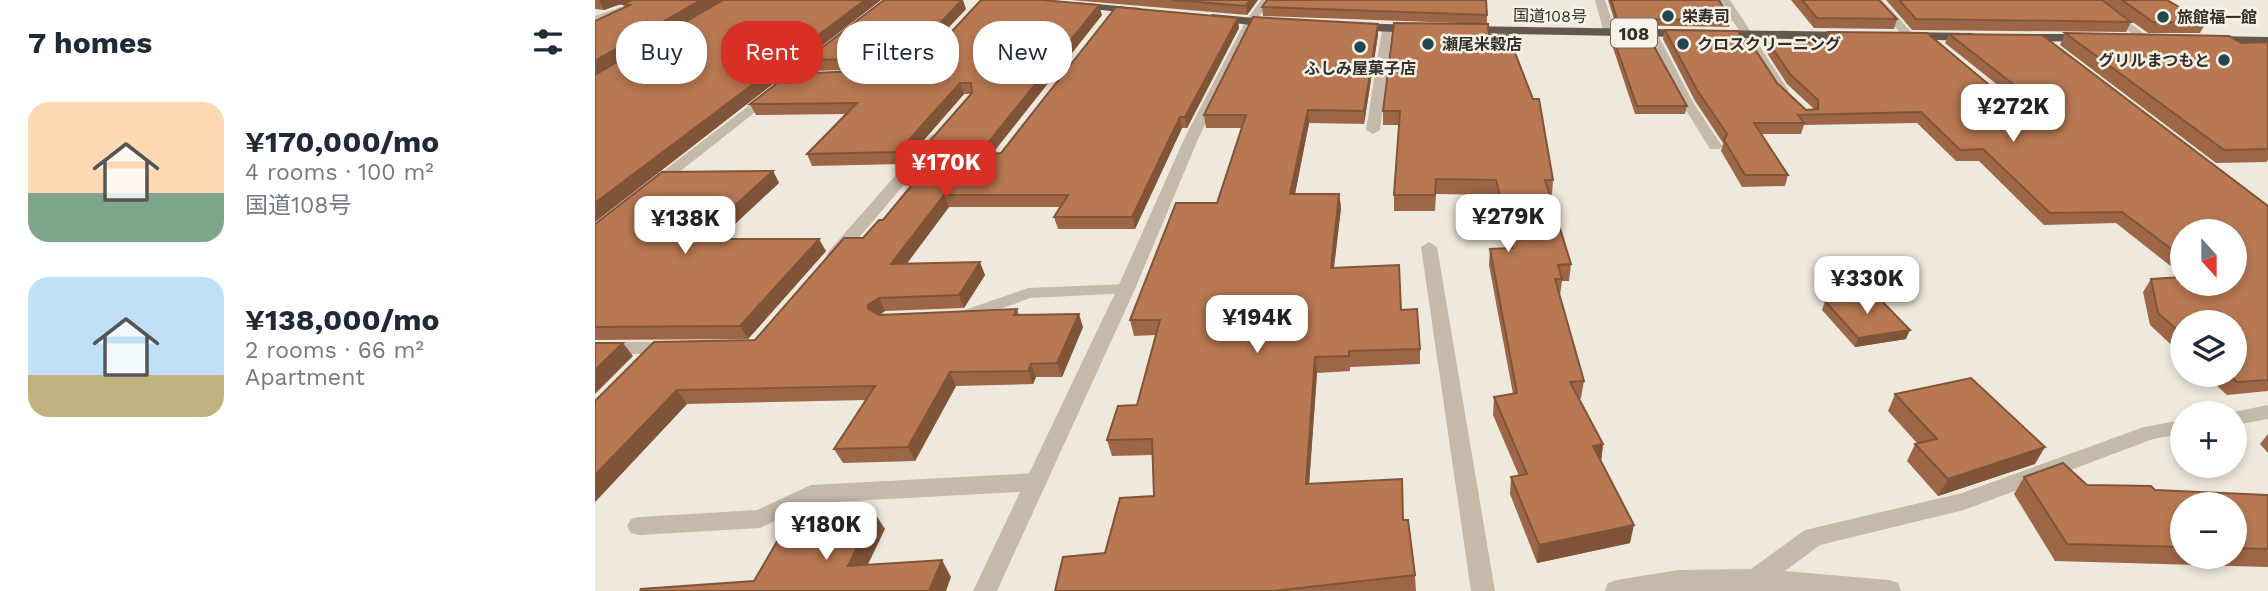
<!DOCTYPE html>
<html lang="en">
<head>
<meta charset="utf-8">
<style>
  body { margin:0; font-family:"Work Sans","Noto Sans JP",sans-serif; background:#f2f2f3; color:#1f2937; height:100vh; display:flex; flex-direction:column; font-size:26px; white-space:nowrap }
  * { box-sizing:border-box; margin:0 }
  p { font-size:23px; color:#747a83 }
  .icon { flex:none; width:38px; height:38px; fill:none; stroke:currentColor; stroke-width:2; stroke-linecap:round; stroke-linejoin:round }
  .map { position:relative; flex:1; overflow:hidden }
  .panel { display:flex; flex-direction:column; background:#fff; width:595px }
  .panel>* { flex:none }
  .top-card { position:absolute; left:21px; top:21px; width:665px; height:63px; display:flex; gap:14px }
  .needle { width:46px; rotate:159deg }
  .tools { position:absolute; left:1575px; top:219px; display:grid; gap:14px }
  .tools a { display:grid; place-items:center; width:77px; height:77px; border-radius:50%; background:#fff; box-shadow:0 4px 10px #0003; font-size:35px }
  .price { position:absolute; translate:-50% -60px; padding:0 16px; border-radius:14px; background:#fff; color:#222; font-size:23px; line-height:46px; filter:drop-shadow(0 2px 4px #0008) }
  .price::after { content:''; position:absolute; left:50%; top:42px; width:21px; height:16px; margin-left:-10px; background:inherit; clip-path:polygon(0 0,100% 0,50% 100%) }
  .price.selected { background:#d93025; color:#fff }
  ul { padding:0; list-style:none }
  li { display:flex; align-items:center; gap:21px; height:175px; padding:0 28px }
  li span { display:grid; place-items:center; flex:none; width:196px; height:140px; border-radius:21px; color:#555 }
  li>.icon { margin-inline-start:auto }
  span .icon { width:84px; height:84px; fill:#fffc; stroke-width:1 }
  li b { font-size:30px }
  h2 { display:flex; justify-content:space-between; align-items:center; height:84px; padding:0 28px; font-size:30px }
  .pill { padding:0 24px; border-radius:28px; background:#fff; box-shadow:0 4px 10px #0003; font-size:24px; line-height:63px }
  .pill.selected { background:#d93025; color:#fff }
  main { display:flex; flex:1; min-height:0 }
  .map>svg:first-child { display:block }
</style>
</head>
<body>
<main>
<section class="panel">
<h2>7 homes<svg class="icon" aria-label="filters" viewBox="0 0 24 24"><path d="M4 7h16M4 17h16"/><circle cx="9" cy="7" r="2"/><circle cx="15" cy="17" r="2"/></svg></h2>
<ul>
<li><span style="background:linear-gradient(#ffd9b3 65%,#7fa58c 0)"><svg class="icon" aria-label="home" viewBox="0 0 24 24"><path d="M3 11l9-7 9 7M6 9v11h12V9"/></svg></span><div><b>¥170,000/mo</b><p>4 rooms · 100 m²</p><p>国道108号</p></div></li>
<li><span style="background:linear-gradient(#bfe0f5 70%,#c2b280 0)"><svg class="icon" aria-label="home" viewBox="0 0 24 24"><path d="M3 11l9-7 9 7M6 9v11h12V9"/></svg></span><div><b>¥138,000/mo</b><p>2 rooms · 66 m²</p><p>Apartment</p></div></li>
</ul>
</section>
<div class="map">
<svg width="1673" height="591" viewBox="0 0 1673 591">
  <rect width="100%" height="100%" fill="#efe9dd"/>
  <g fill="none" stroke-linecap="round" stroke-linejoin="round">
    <!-- service -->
    <g fill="#c5baaa" fill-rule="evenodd">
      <path d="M46,0H61L0,23V16Z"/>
      <path d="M1276,0H1287L1318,34V38H1310Z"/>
      <path d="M792,26L797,29L785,130L778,134L771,130L787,29Z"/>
      <path d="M1056,30L1062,33L1098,102L1127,146L1125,149H1115L1086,102L1050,33Z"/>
      <path d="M1148,33H1156L1194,91L1192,94H1184L1146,35Z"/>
      <path d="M531,284L537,285L540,289L537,293L435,298L367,323L358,317L361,313L433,288Z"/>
      <path d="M441,473L449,476L452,482L449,488L441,491L219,503L165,528L44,535L36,533L32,526L36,519L44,517L162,510L216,485Z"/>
    </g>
    <!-- minor -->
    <g fill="#c5baaa" fill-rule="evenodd">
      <path d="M666,0H676L660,22L604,137L540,289L402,591H378L522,289L590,137L650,22Z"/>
      <path d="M1000,0H1010L1021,33L1019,35L1009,33Z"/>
      <path d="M1125,0H1135L1158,35L1156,37H1148Z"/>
      <path d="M1491,0H1503L1557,39L1547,41Z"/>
      <path d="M229,48L239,50L64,188H54L52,185L54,182Z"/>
      <path d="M341,134L348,138L346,141L246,259H234L232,255L234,251L336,135Z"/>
      <path d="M834,242L842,247L900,591H876L826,247Z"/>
      <path d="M0,342H77L84,344L86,348L84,352L77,354H0Z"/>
      <path d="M1673,405V419L1640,425V413H1633Z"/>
      <path d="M1587,420V434L1558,439L1369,510L1225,545L1190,571L1294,580L1303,583L1306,591H1010L1013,583L1022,580L1083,570L1156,569L1210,530L1367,493L1549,427Z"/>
    </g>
    <!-- trunk -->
    <g fill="#64584e" fill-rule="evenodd">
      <path d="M481,2L545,8L551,11L545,14L477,7L475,5Z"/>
      <path d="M617,14L681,20L687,24L681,28L613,20L611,18Z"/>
      <path d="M756,23L824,25L830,29L824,33L752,30L750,27Z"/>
      <path d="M868,26L1258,32L1264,36L1258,40L864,33V27Z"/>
      <path d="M1309,32L1377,33L1383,37L1377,41L1305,39V33Z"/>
      <path d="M1493,34L1499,38L1497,41L1425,42L1419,38L1425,34Z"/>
      <path d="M1617,36L1673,37V45L1613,43V37Z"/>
    </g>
  </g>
  <!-- wall -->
  <g fill="#9d6747" fill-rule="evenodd">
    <path d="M0,0H127L37,53L128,0H286L0,222L29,7L28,3L9,10L0,9Z"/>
    <path d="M476,0H663L652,15Z"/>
    <path d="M1013,0H1124L1135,20L1134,27L1021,25Z"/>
    <path d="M1196,0H1284L1302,19L1299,29L1219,28Z"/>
    <path d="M1291,0H1572L1611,23L1605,33H1553L1510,2L1536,22L1531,32L1317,30Z"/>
    <path d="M667,7L892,15V24L668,16Z"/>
    <path d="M371,9L325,58L333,57L507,15L397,154L406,153L644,28L592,128H587L540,229H463L459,217L465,207H354L311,264L390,275L369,308L290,311L284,315L422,309L424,315L488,327L467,377H441L438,384L361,386L320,461L248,463L239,449L271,400L92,404L0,502V401L160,340L288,220L335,163H330L326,151L376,94H369L308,164L217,166L212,154L251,114L161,115L155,104L286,69L216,71L211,60Z"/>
    <path d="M783,24V35L769,124L714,123L700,194H744L746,208L739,267L806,310L825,349V364L755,367V371L722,373L714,483L808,520L820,575L821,591H460L510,553L559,496L558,455L517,456L512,440L542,405L561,335L539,336L535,320L622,203L647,128H611L609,115Z"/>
    <path d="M1070,30L1150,43L1182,83L1211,110L1219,109L1192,84L1172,53L1174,43L1231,42L1233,32L1410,98H1419L1350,43L1354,34L1673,206V391L1632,395L1609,374H1640L1587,322V355L1555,325L1548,292L1556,279L1640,284L1587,231V275L1521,223L1449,225L1384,161H1361L1322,123L1209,125L1206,134H1166L1193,175L1190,186L1147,187L1126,151L1128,143L1100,101L1068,39Z"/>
    <path d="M1016,32L1092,106L1090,114H1040L1015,39Z"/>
    <path d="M1470,33L1646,43L1673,42V160L1671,162L1621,163L1465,45Z"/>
    <path d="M894,35L958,180L957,195H955L976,264L974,281H967L965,295H964L989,381L986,398L984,399L1008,444L1006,461L1035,543L942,563L915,494L916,477L924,476L898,415L899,397L918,394L894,265L895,249H913L900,195L841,194L840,211H799V195L804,125H788V111Z"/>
    <path d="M178,171L184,183L124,239L231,251L153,339L0,340V224Z"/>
    <path d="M1230,301L1311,339L1260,347L1227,310Z"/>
    <path d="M1300,394L1440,464L1343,496L1312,461L1320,444L1322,443L1293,411Z"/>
    <path d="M1673,434V453L1665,444Z"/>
    <path d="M1429,477L1492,485L1560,490L1673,495V567L1460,561L1419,494ZM1587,504H1640V556H1587Z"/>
  </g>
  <!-- shaded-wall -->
  <g fill="#805439">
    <path d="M4,0H38L9,10Z"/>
    <path d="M106,0H127L0,75V61Z"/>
    <path d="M270,0H286L0,222V203Z"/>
    <path d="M368,0L371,9L325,58L324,66L321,55V48Z"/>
    <path d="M655,0H663L652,15L651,6Z"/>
    <path d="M504,5L507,15L396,155L394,154L392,144Z"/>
    <path d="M643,18L644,28L592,128L590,117Z"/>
    <path d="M783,24V35L769,124V111Z"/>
    <path d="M365,83L369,94L308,164L303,152Z"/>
    <path d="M713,110L714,123L697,209L695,194Z"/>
    <path d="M585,117L587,128L540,229L537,217Z"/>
    <path d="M178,171L184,183L110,251L103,239Z"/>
    <path d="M744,194L746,208L737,283L736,268Z"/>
    <path d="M349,195L354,207L302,277L296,264Z"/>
    <path d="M224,239L231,251L153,339L145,326Z"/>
    <path d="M385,262L390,275L369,308L364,295Z"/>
    <path d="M284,298L290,311L280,318L273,309V305Z"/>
    <path d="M484,314L488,327L467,377L462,363Z"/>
    <path d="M1315,330L1311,339L1260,347L1263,338Z"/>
    <path d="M28,343L38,356L0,394V370Z"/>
    <path d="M720,357L722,373L713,500L711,484Z"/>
    <path d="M436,364L441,377L438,384L433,371Z"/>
    <path d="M355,372L361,386L320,461L313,447Z"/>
    <path d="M82,390L92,404L0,502V475Z"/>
    <path d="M1008,444L1006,462L998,446Z"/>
    <path d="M1450,447L1440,464L1343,496L1353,479Z"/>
    <path d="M279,512L290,529L264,583L253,566Z"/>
    <path d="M1039,525L1035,543L942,563L944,545Z"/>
    <path d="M347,560L356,577L351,591H334Z"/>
  </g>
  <!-- building -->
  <g fill="#b77852" stroke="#805439" stroke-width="2">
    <path d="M37,0H106L0,61V21L35,5L28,4Z"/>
    <path d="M128,0H270L0,203V75Z"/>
    <path d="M289,0H367L321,48V55L323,58L333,57L386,0H447L504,5L392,144L394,154L406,153L521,7L643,18L590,117H585L537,217H459L473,195H349L296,264L385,262L364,295L284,298L273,305V309L284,315L422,309L419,315L484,314L462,363L436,364L433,371L355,372L313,447L239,449L280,386L82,390L0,475V401L59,342L160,340L249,238H268L284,220H288L345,151H326L377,93L376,83H365L303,152L212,154L262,103L155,104L194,74L288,70L290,65L282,59L211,60Z"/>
    <path d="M578,0H655L651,6Z"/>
    <path d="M672,0H891L892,15L667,7Z"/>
    <path d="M1016,0H1124L1135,20L1022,19Z"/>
    <path d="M1207,0H1284L1302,19L1222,18Z"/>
    <path d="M1304,0H1507L1536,22L1321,19Z"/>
    <path d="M1527,0H1572L1611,23L1558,22Z"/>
    <path d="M658,17L783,24L769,111L713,110L695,194H744L736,268L804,265L806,310L822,309L825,349L754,351V356L720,357L711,484L807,479L808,520H813L820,575L678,591H460L468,557L510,553L525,498L559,496L557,439L512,440L523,406L542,405L565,320H535L581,203H622L651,115H609Z"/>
    <path d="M799,23L893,24L894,35H913L938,99H944L958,180H950L976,264L963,265L967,279H960L989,381L975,382L1008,444L998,446L1039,525L944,545L916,477L932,474L899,397L922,393L895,249L918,248L901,180L841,179L840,195H799L805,111H788Z"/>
    <path d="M1070,30L1143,31L1150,43H1156L1182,83L1211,110L1223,109V100L1195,74L1174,43L1241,42L1233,32L1332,33L1410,98H1421L1424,96L1423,88L1354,34L1447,35L1673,206V380L1642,382L1633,374H1640V322H1587V334L1563,313L1556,279L1587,277V284H1640V231H1587V257L1527,212L1455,213L1388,149L1365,150L1326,112L1203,115L1209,123H1159L1193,175H1150L1129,140L1132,134L1102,90Z"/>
    <path d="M1016,32H1051L1092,106H1042Z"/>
    <path d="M1470,33L1634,36L1646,43L1673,42V149L1629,150Z"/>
    <path d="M178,171L103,239H224L145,326L0,327V224L67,172Z"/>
    <path d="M1280,294L1315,330L1263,338L1230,301Z"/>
    <path d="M0,343H28L0,370Z"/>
    <path d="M1376,378L1450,447L1353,479L1320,444L1342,439L1300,394Z"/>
    <path d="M1468,463L1492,485L1556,486L1560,490L1673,495V549L1640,548V504H1587V547L1472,544L1429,477Z"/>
    <path d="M279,512L253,566L347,560L334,591H45L46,589L159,581L197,516Z"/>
  </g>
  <!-- markers -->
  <g fill="#234750" stroke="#f7f2e8" stroke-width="2.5">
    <circle cx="1073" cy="16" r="7"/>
    <circle cx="1568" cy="17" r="7"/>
    <circle cx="833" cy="44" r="7"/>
    <circle cx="1088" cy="44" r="7"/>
    <circle cx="765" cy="47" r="7"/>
    <circle cx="1629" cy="60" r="7"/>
  </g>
  <g text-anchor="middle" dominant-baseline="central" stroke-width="5" stroke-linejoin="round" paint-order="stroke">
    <!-- far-street labels -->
    <g font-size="16" fill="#342e29" stroke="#f7f2e8">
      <text transform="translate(955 16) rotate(1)">国道108号</text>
    </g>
    <!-- far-poi labels -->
    <g font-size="16" font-weight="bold" fill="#342e29" stroke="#f7f2e8" text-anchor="start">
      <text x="1087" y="16">栄寿司</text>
      <text x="1582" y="17">旅館福一館</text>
      <text x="847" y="44">瀬尾米穀店</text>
      <text x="1102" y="44">クロスクリーニング</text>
      <text x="1615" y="60" text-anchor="end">グリルまつもと</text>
      <text x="765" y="68" text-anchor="middle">ふしみ屋菓子店</text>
    </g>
    <!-- shield labels -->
    <rect fill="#f7f2e8" stroke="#6e6962" stroke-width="2" x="1016" y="18.5" width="46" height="29" rx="5"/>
    <g font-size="18" font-weight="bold" fill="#342e29">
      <text x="1039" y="33">108</text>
    </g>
  </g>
</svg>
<div class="tools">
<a><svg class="needle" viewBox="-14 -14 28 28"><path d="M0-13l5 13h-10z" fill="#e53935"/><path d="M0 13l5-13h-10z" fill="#747a83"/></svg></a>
<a><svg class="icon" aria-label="layers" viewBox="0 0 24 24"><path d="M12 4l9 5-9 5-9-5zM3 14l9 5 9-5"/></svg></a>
<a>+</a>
<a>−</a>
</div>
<b class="price" style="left:1418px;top:144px">¥272K</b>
<b class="price selected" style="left:351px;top:200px">¥170K</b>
<b class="price" style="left:913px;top:254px">¥279K</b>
<b class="price" style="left:90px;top:256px">¥138K</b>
<b class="price" style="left:1272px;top:316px">¥330K</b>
<b class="price" style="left:662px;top:355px">¥194K</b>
<b class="price" style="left:231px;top:562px">¥180K</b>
<div class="top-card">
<a class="pill">Buy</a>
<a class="pill selected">Rent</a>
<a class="pill">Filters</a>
<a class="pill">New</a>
</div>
</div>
</main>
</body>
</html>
